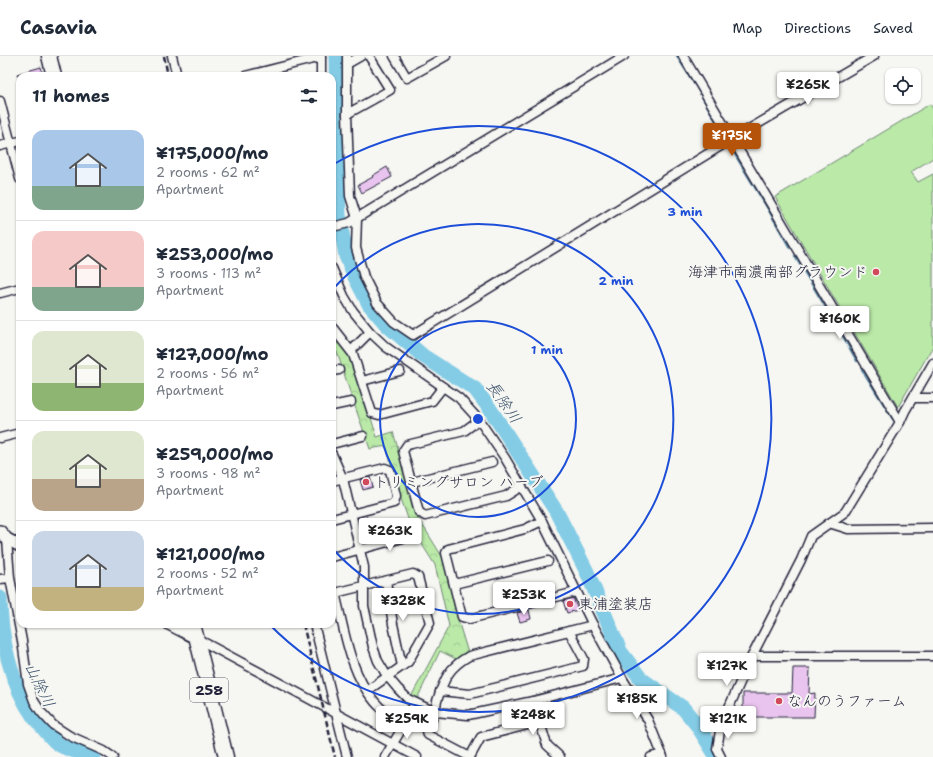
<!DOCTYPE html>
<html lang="en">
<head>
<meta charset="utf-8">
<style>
  body { margin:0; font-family:"Shantell Sans","Klee One",sans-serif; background:#f6f6f7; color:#1f2937; height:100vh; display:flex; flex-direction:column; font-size:15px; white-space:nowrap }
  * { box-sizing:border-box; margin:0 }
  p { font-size:13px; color:#747a83 }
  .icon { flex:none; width:22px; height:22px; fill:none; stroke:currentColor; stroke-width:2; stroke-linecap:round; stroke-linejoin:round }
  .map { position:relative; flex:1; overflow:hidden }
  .side { position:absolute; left:16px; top:16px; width:320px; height:556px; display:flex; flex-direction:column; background:#fff; border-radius:12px; box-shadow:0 1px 3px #0004 }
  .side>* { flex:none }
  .controls { position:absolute; left:885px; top:12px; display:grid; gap:8px }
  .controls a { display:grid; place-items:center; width:36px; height:36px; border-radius:8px; background:#fff; box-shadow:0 1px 3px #0004; font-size:20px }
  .price { position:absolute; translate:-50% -34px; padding:0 9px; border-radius:4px; background:#fff; color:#222; font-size:13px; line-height:26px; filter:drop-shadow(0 1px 2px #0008) }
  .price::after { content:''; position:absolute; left:50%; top:24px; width:12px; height:9px; margin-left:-6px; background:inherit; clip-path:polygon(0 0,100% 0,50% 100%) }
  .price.current { background:#b45309; color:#fff }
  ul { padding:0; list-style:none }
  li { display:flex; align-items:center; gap:12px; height:100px; padding:0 16px }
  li+li { border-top:1px solid #e0e1e3 }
  li span { display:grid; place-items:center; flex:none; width:112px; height:80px; border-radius:12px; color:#555 }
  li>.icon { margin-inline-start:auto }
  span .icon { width:48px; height:48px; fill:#fffc; stroke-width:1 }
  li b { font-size:17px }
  h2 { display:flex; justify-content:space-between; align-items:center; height:48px; padding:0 16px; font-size:17px }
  header { display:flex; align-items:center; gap:24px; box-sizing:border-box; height:56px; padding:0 20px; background:#fff; border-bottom:1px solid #e0e1e3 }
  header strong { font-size:19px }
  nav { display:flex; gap:22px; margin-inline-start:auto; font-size:14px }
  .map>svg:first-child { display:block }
</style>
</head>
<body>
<header>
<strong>Casavia</strong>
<nav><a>Map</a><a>Directions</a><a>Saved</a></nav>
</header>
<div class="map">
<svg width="933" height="701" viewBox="0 0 933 701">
  <defs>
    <pattern id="forest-crowns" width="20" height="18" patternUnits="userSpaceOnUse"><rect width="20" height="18" fill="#bae9a8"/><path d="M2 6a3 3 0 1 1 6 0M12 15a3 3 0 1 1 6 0" fill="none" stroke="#a0c892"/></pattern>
  </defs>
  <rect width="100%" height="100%" fill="#f6f6f2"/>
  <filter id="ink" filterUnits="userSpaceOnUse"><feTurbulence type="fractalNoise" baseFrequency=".025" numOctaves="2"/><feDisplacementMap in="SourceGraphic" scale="8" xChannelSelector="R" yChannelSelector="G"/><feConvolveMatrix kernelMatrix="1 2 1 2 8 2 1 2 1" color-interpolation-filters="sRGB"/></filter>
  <g filter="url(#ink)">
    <!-- forest -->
    <path fill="url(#forest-crowns)" stroke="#6e8672" d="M339,287L349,299L359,324L377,381L393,376L414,445L417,460L443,502L457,561L468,597L456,603L440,595L417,643L412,639L449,570L435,509L411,471L400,440L386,390L370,393L351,339L337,296L332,297V290Z"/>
    <!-- pitch -->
    <path fill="#bae9a8" stroke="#6e8672" d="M930,48L933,53V102L911,116L918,126L933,118V290L898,351L775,141Z"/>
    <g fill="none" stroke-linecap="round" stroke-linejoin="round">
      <!-- stream -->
      <g stroke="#5d88a1" stroke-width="2.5">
        <path d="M677,0L696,30L725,81"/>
        <path d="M730,90L767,151L790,192"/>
        <path d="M795,200L839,273L857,305"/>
        <path d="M346,213H352"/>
        <path d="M862,313L893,363"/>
      </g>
      <!-- river -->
      <g stroke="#84cce5" stroke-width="15">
        <path d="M336,0L337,66L336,98L339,159L346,200L355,221L369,248L387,269L423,300L475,333L490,353L556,455L587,516L620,595L641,623L683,652L697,669L717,701"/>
        <path d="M0,542C0,581 11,629 34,661C37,665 41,669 44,673C48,678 53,684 58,688C69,695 82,696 93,701"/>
      </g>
    </g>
    <!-- building -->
    <g fill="#e9c4ee" stroke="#22223b">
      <path d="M41,11L43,20H17V18Z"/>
      <path d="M387,111L392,121L362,137L358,129L373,121L372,120Z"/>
      <path d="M370,421L373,431L363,434L360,424Z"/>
      <path d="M573,542L578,554L567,557L563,545Z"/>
      <path d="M529,554L531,563L520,566L517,557Z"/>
      <path d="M793,612H810L809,638L815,637L814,661H735V653H743V637H792Z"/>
    </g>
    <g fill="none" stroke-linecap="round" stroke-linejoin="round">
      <!-- street casing -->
      <g stroke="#22223b" stroke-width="11">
        <g id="street">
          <path d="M172,0L177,20"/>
          <path d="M321,0V20"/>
          <path d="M347,0V58L350,140L357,162L356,192L364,221L377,247L394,266L413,279L732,83L874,0"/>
          <path d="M394,0L407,22L446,0"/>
          <path d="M683,0L797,192L900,366"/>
          <path d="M347,8L361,0"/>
          <path d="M245,20L321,1"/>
          <path d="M0,45L20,123"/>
          <path d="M347,58L390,34L369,0"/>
          <path d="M0,90L20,85"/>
          <path d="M332,171L349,167L357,162L624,0"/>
          <path d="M332,212L344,240L353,255L370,276L386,291L459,342L479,364L505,402L542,465L593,569L622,622L648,664L663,701"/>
          <path d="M0,237L20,232"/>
          <path d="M332,271L353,298L372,357L379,359L432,345L443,331"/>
          <path d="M351,295L370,276"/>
          <path d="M332,315L339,314"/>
          <path d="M362,325L400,315"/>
          <path d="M913,342H933"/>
          <path d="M332,350L351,346"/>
          <path d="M479,364L464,375L407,389L403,395L419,456L425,460L506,440L522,430"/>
          <path d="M0,382L20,377"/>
          <path d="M332,388L363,380"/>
          <path d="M332,398L343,423L364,511V550L373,591L378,605L387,620L398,633L408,643L435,656L468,659L533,645L622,622"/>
          <path d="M332,425L385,412L390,414L396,440L394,447L332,463"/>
          <path d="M412,426L492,406"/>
          <path d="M542,465L525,473L448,493L446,497L462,561L469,563L576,536"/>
          <path d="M829,467L848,473L933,472"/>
          <path d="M7,483L10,522L22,585L28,628L34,645L41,656L53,669L70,680L104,695L113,701"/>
          <path d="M332,501L414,479"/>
          <path d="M0,523L10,522"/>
          <path d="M386,525L393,568L402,610"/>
          <path d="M454,528L548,505"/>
          <path d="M314,568L347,701"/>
          <path d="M196,582L417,701"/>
          <path d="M752,600H933"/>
          <path d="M367,635L408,606L430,567L418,521L413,518L339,536L336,541C345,577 350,617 375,646C380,652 387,657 393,663"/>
          <path d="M440,635L470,638L583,610L584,603L569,575"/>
          <path d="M533,645L547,689L560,701"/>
          <path d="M539,666L481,681L470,701L428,679L427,675C429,669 432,664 434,658C436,654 436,649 437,645C444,623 449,611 469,600L593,569"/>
          <path d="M385,701L404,669L415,647"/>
          <path d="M651,701L662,698"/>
          <path d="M721,701L717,693L721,669L752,600L801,504L811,480L845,456L900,366L905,355L933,307"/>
        </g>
      </g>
      <!-- secondary casing -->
      <g stroke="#22223b" stroke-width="14">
        <g id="secondary">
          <path d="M0,475L7,483L20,490"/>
          <path d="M169,568L196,582"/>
        </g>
      </g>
      <!-- highway casing -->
      <g stroke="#22223b" stroke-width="17">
        <g id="highway">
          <path d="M49,0L54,20"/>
          <path d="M193,568L226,701"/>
        </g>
      </g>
      <!-- street -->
      <use href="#street" stroke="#f6f6f2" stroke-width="8"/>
      <!-- secondary -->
      <use href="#secondary" stroke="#f6f6f2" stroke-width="11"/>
      <!-- highway -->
      <use href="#highway" stroke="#f6f6f2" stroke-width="14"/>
      <!-- rail -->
      <g stroke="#22223b" stroke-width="2.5" stroke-dasharray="6 3" stroke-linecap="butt">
        <path d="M164,0L168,20"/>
        <path d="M303,568L335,701"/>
      </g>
    </g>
  </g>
  <!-- distance rings -->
  <g fill="none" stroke="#1d4ed8" stroke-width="2">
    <circle cx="478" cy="363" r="98"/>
    <path d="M333 233A195 195 0 1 1 333 493"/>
    <path d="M334 108A293 293 0 1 1 269 568"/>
  </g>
  <!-- markers -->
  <g fill="#d1495b" stroke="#f6f6f2" stroke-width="1.5">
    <circle cx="876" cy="216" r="4"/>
    <circle cx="366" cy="426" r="4"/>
    <circle cx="570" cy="548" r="4"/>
    <circle cx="779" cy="645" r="4"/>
  </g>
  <g text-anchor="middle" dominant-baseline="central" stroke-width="4" stroke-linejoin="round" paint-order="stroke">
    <!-- shield labels -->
    <rect fill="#f6f6f2" stroke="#626272" stroke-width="1" x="190" y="622" width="38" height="24" rx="3"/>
    <g font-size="14" font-weight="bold" fill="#22223b">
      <text x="209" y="634">258</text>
    </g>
    <!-- poi labels -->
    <g font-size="15" fill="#22223b" stroke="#f6f6f2" text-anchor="start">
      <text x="868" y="216" text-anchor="end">海津市南濃南部グラウンド</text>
      <text x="374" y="426">トリミングサロン ハーブ</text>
      <text x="578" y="548">東浦塗装店</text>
      <text x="787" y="645">なんのうファーム</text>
    </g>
    <!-- water labels -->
    <g font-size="16" font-style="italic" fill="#3f556e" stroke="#f6f6f2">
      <text transform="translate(504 346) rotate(55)">長除川</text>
      <text transform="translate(40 629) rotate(64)">山除川</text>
    </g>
  </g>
  <circle cx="478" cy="363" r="6" fill="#1d4ed8" stroke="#f6f6f2" stroke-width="2"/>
  <g font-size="12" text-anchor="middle" font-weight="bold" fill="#1d4ed8" stroke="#f6f6f2" stroke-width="4" stroke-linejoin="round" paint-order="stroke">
    <text x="685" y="160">3 min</text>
    <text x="616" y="229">2 min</text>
    <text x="547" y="298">1 min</text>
  </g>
</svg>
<div class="controls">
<a><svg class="icon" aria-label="locate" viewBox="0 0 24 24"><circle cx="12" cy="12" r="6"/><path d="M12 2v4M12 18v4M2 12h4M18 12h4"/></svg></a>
</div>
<b class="price" style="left:808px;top:50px">¥265K</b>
<b class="price current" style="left:732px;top:101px">¥175K</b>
<b class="price" style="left:840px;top:284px">¥160K</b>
<b class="price" style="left:390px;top:496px">¥263K</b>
<b class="price" style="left:524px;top:560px">¥253K</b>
<b class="price" style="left:403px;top:566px">¥328K</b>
<b class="price" style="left:727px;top:631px">¥127K</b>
<b class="price" style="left:637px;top:664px">¥185K</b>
<b class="price" style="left:533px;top:680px">¥248K</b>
<b class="price" style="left:407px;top:684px">¥259K</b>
<b class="price" style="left:728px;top:684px">¥121K</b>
<section class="side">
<h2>11 homes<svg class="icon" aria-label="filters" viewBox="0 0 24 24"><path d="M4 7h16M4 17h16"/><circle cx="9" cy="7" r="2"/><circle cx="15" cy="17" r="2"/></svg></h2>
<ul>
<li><span style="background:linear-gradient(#a9c7e8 70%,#7fa58c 0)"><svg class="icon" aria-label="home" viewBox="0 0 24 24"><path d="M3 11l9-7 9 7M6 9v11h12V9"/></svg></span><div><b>¥175,000/mo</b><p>2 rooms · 62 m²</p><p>Apartment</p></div></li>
<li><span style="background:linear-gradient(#f6c9c9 70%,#7fa58c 0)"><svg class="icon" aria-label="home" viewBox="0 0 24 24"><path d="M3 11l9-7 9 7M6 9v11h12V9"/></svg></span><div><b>¥253,000/mo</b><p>3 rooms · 113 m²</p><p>Apartment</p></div></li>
<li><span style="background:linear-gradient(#dfe7d0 65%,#8fb573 0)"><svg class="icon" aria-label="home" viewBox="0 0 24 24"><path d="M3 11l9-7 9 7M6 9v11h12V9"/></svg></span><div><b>¥127,000/mo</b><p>2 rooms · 56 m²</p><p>Apartment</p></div></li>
<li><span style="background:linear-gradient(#dfe7d0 60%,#b9a48a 0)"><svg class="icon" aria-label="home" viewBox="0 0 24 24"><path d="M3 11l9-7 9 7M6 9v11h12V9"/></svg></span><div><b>¥259,000/mo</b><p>3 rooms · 98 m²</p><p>Apartment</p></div></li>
<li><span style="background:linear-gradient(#c9d6e8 70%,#c2b280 0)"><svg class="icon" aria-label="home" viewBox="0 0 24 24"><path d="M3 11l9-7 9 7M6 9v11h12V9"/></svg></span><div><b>¥121,000/mo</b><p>2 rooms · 52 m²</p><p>Apartment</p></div></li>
</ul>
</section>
</div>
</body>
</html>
